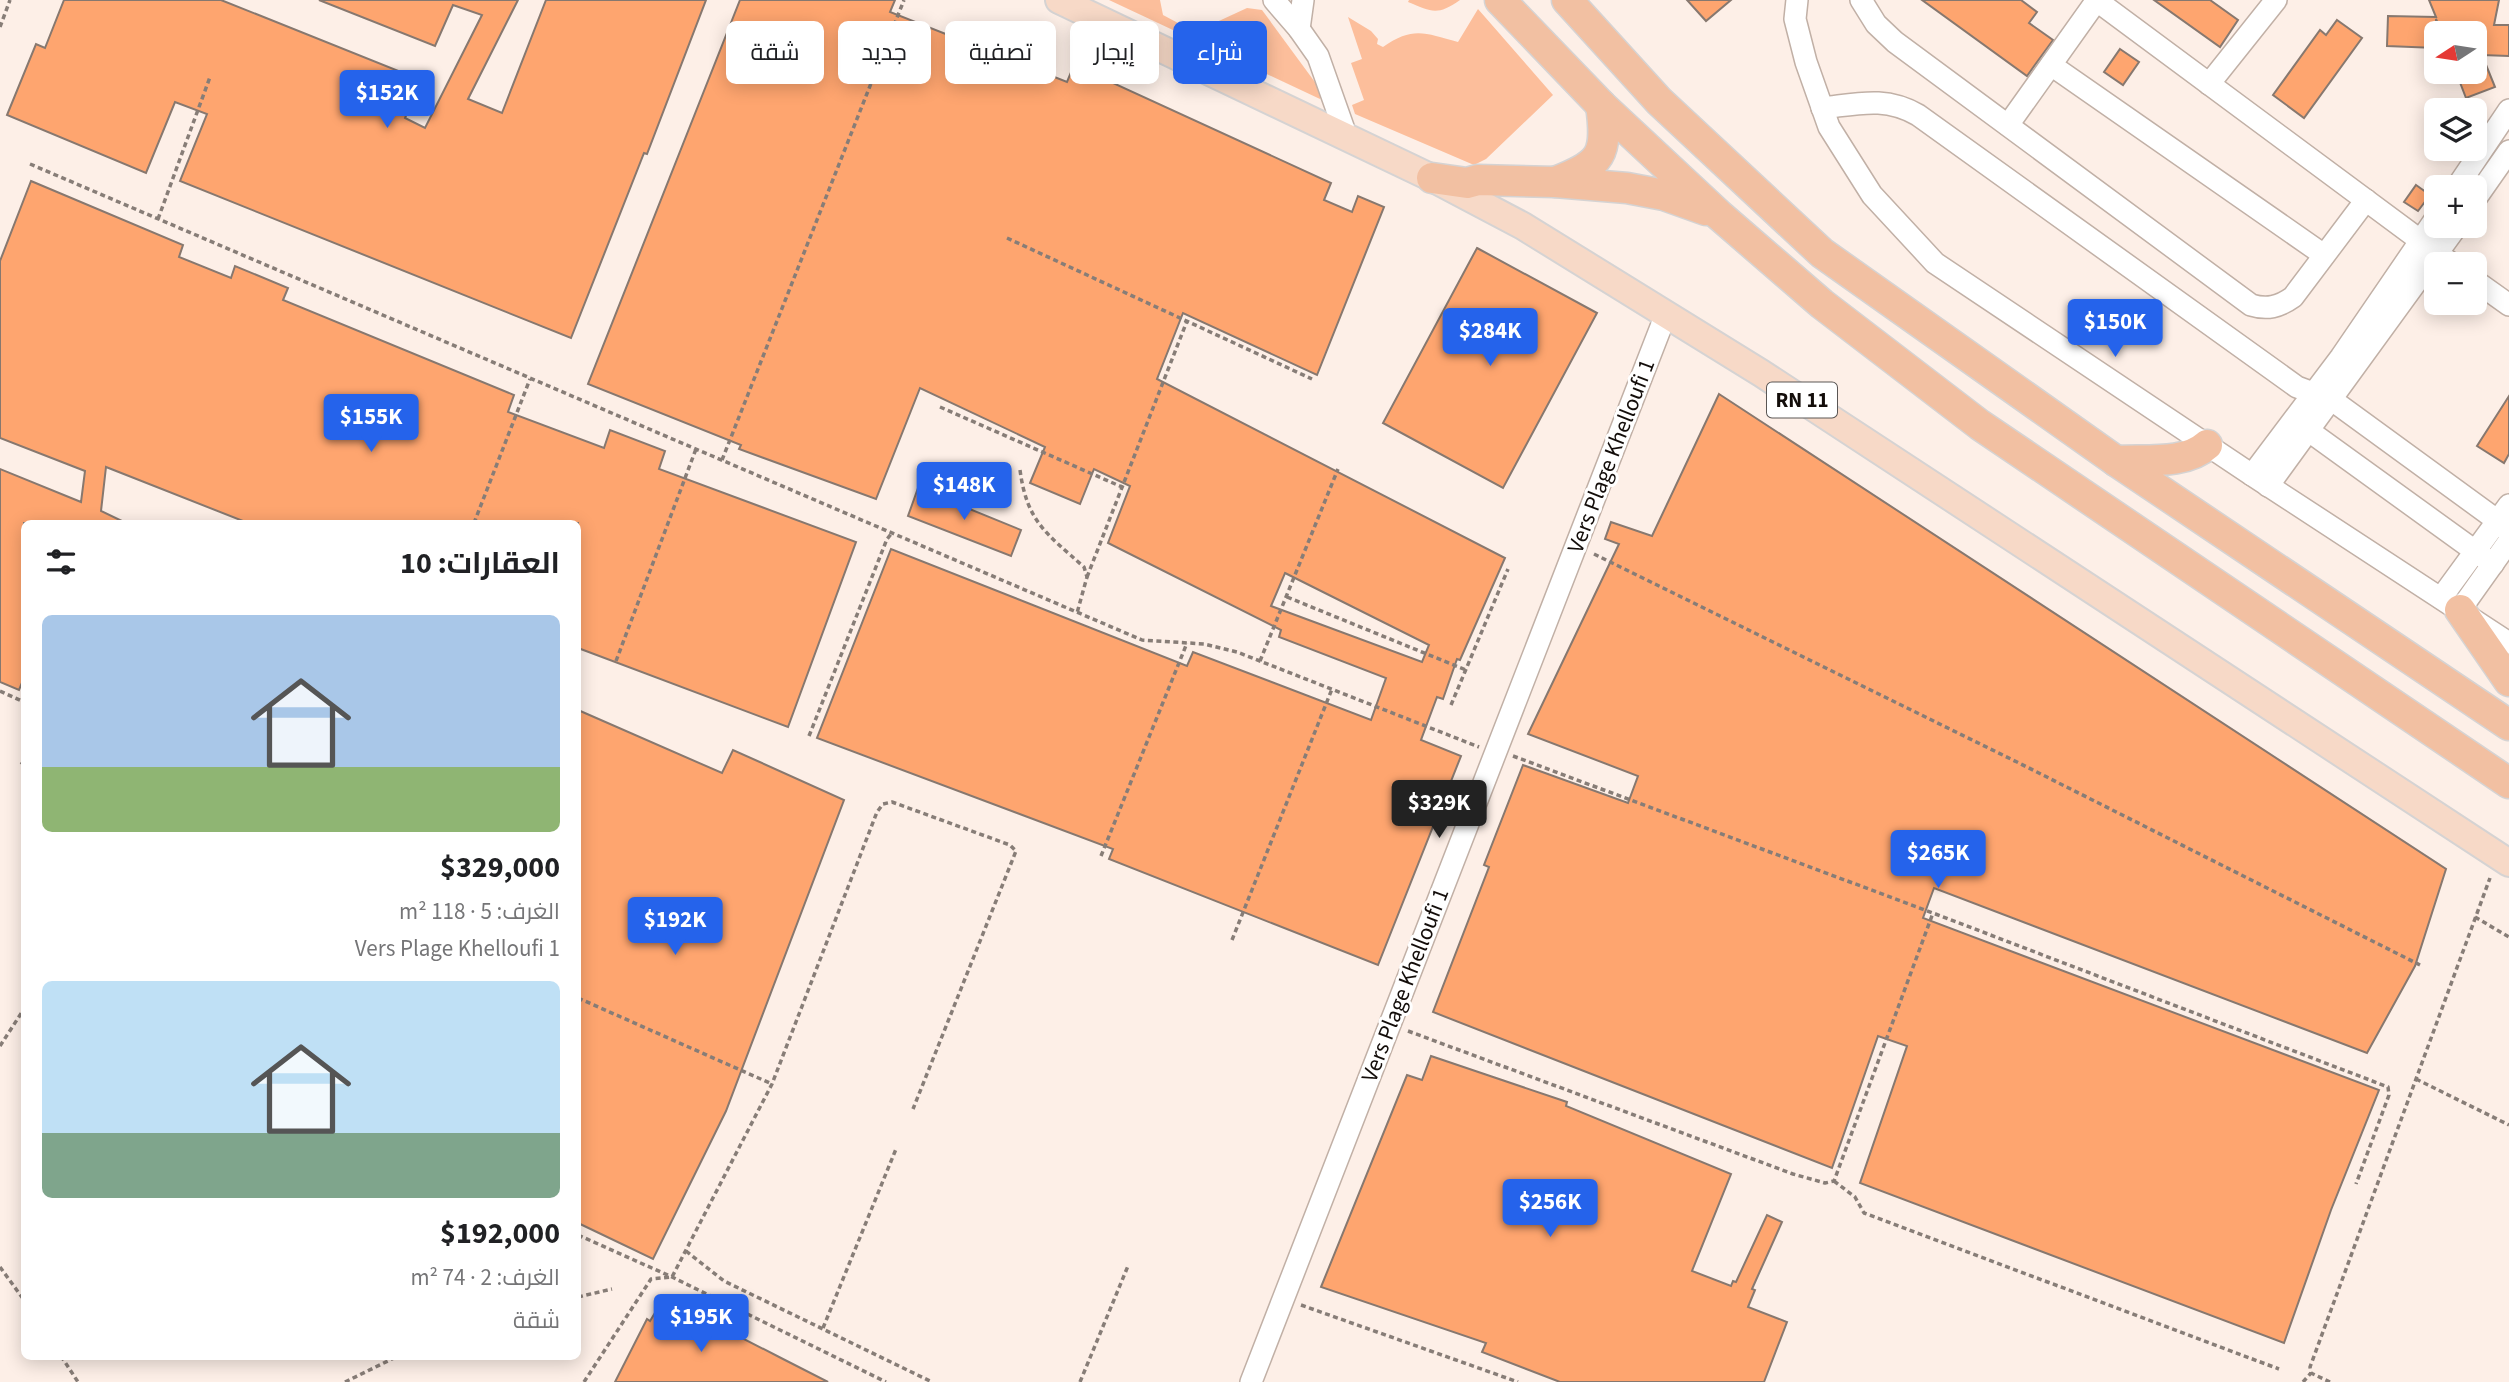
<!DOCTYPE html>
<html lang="ar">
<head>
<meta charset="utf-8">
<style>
  body { margin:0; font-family:"Source Sans 3",Cairo,sans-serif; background:#f2f2f2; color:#202124; direction:rtl; height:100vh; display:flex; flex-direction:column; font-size:26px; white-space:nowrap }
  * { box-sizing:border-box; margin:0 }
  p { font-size:23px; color:#757577 }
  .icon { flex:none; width:38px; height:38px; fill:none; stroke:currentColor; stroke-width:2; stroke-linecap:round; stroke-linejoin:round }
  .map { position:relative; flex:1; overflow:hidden; direction:ltr }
  .details { position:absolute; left:21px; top:520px; width:560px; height:840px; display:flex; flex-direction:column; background:#fff; border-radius:10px; box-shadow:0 4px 18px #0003; direction:rtl }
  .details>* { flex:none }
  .top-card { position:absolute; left:602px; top:21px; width:665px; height:63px; direction:rtl; display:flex; gap:14px }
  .needle { width:46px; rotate:258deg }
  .controls { position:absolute; left:2424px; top:21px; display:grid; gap:14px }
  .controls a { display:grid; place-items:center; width:63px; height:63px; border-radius:10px; background:#fff; box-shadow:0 4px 18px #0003; font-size:35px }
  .price { position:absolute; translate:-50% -60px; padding:0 16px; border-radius:7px; background:#2563eb; color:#fff; font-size:23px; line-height:46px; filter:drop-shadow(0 2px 4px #0008) }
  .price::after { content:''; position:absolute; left:50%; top:42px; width:21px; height:16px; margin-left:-10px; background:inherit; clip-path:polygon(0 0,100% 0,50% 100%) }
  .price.selected { background:#222; color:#fff }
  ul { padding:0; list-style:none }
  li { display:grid; align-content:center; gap:14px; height:371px; padding:0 21px }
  li span { display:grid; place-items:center; height:217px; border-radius:10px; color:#555 }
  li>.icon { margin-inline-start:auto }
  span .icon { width:126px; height:126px; fill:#fffc; stroke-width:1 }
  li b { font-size:30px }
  h2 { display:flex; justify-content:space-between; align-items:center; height:84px; padding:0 21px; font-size:30px }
  .pill { padding:0 24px; border-radius:10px; background:#fff; box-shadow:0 4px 18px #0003; font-size:24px; line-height:63px }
  .pill.selected { background:#2563eb; color:#fff }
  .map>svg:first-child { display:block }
</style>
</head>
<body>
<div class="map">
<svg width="2509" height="1382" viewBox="0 0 2509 1382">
  <rect width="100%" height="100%" fill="#fdefe7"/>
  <!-- green -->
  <g fill="#fcbe9b">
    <path d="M1109,0H1160L1163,15L1195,32L1247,8L1262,10L1320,89V99Z"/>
    <path d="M1409,0H1460C1437,16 1432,12 1408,2Z"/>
    <path d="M1478,9L1553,95L1486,159L1474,165L1355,114L1352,105L1364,100L1351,63L1362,59L1348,17L1371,31L1378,39L1377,44L1383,47C1413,26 1425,33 1458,42Z"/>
  </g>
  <!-- building -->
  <g fill="#fea56f" stroke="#87786f" stroke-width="2" fill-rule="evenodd">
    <path d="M64,0H221L421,80L405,118L425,128L482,15L453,5L435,46L319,0H518L468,99L502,113L546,0H706L647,154L644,153L571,338L180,181L207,114L175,102L146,173L7,115L36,44L45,48Z"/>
    <path d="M740,0H895L890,12L1067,82L1074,65L1331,183L1324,200L1352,212L1358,196L1384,207L1317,375L1183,313L1157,379L1505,558L1460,660L1457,659L1443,699L1437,697L1421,740L1461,756L1378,965L1109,859L1113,849L817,738L891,549L1187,666L1193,652L1371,720L1386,678L1279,637L1281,630L1108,543L1130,486L1094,469L1080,504L1030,483L1045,447L920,388L876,499L739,449L741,445L588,384ZM1285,573L1429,645L1422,662L1271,606Z"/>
    <path d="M1687,0H1731L1706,21Z"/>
    <path d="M1922,0H2021L2037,12L2029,23L2053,40L2027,76Z"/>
    <path d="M2154,0H2210L2238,20L2220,47Z"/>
    <path d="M2429,0H2499L2494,25H2509V56L2482,55L2495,87L2466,98L2456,72H2474V33H2442L2436,19V48L2387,46L2388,16L2436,17Z"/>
    <path d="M2337,20L2362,38L2304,118L2273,95L2320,30L2326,35Z"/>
    <path d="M2120,49L2139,62L2123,85L2104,72Z"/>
    <path d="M31,181L183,245L179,257L231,278L235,266L288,288L283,300L514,395L508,412L604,448L610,430L665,451L659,469L856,542L788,727L578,648V523H248L106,467L101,511L126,523H24V678L19,690L0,682V469L81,502L85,471L0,438V261Z"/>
    <path d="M2416,185L2430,195L2418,211L2404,202Z"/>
    <path d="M1477,248L1597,313L1503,488L1383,423Z"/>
    <path d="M1719,394L2446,869L2415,966L2367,1053L1934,888L1923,918L2379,1090L2331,1210L2284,1343L1860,1183L1907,1046L1878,1036L1832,1168L1433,1012L1489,867L1484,865L1523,765L1628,803L1638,776L1528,734L1619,544L1605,539L1611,522L1652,536Z"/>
    <path d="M2509,396V454L2504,463L2477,446Z"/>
    <path d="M918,488L1021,530L1011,556L908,516Z"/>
    <path d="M578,710L722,773L733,750L844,800L726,1111L653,1259L578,1223Z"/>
    <path d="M1431,1056L1567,1102L1566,1106L1731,1174L1692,1271L1731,1286L1733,1281L1736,1282L1767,1215L1782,1222L1752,1289L1755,1290L1748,1307L1787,1322L1764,1382H1560L1482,1352L1486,1343L1321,1287L1407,1075L1422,1080Z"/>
    <path d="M664,1298L783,1359L828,1382H615L647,1319L650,1321Z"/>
  </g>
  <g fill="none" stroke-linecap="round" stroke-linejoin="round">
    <!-- minor casing -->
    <g stroke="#c1b0a6" stroke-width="24">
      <g id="minor">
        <path d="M1274,0L1299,29L1318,56L1347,138"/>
        <path d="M1797,0L1795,19L1806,62L1829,127L1872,195L1935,263L2252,475L2509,643"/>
        <path d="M1861,0L1876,24L1895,42L2251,305C2267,310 2279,307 2293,297L2366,200"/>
        <path d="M2096,0L2452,264"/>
        <path d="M1299,29L1303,0"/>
        <path d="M2051,65L2324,255"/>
        <path d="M2209,84L2276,0"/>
        <path d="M1822,108C1858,104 1885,96 1918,115L2297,387L2332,400L2498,521L2509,533"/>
        <path d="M2008,125L2097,0"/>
        <path d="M2457,187L2509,110"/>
        <path d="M2474,201L2509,151"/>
        <path d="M2474,280L2509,305"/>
        <path d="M2309,431L2493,564"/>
        <path d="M2252,475L2341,357L2436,218"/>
        <path d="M2268,486L2457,226"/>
        <path d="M2441,598L2509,505"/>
        <path d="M2460,610L2509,541"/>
        <path d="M1251,1382L1666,314"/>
      </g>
    </g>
    <!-- major casing -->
    <g stroke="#d5d3d3" stroke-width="30">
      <path id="major" d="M1059,0L1432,178L1523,226L1761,373L2509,863"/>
    </g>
    <!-- highway casing -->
    <g stroke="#d5d3d3" stroke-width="33">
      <g id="highway">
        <path d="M1500,0L1601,105L1719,215L1822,304L1980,425L2509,783"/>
        <path d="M1567,0L1659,101L1822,253L2116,461L2509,725"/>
        <path d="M1432,178L1467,183L1478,180L1555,182L1627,188L1664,195L1706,210"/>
        <path d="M1555,182C1602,164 1608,155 1601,105"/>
        <path d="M2116,461C2145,459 2185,465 2207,445"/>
        <path d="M2460,610L2509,681"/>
      </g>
    </g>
    <!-- path -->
    <g stroke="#877d77" stroke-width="3.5" stroke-dasharray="5 3.5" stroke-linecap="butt">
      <path d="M0,27L10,0"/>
      <path d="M30,164L1142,640L1204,644L1237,652L1479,747"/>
      <path d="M158,219L210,77"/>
      <path d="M1007,238L1312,379"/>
      <path d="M940,407L1122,487"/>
      <path d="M722,460L904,0"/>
      <path d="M1020,470C1027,522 1046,533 1084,567L1087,577L1077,613"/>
      <path d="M474,523L530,379"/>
      <path d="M1594,554L2021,764L2420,965"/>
      <path d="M1087,577L1187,321"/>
      <path d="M1287,597L1466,670"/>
      <path d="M616,661L696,449"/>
      <path d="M1260,661L1338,469"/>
      <path d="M0,691L24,702"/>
      <path d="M1451,705L1508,569"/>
      <path d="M809,736L887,539L892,533"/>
      <path d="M1513,756L1933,913L2388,1087L2389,1095L2356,1184"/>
      <path d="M21,762L24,765"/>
      <path d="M1101,856L1187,643"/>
      <path d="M2475,917L2509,937"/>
      <path d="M1232,940L1332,689"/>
      <path d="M578,998L772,1084"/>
      <path d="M1408,1031L1793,1174L1825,1183L1834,1181L1933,913"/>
      <path d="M0,1046L24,1009"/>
      <path d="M2416,1079L2509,1125"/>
      <path d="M1834,1181L1855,1197L1864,1213L2279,1369"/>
      <path d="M578,1235L672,1277L886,1382"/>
      <path d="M686,1251L724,1281L932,1382"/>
      <path d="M0,1267L24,1300"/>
      <path d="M578,1297L612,1289"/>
      <path d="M1301,1305L1518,1382"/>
      <path d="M823,1328L896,1149"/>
      <path d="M61,1356L78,1382"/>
      <path d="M345,1382L398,1356"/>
      <path d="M584,1382L651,1279L672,1277L772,1084L877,812L883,804L892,802L1010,845L1016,851L913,1109"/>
      <path d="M1080,1382L1128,1266"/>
      <path d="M2303,1382L2311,1373"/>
      <path d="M2330,1382L2311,1373L2310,1367L2490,878"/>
    </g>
    <!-- minor -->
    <use href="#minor" stroke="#fff" stroke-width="21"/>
    <!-- major -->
    <use href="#major" stroke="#f7d9c7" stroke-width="26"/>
    <!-- highway -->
    <use href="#highway" stroke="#f2c0a2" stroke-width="30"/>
  </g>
  <g text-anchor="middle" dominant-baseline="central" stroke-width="6" stroke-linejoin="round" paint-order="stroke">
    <!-- shield labels -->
    <rect fill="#fff" stroke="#5a5654" stroke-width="2" x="1767" y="382.5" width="70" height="35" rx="5"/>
    <g font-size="21" font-weight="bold" fill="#130d0a">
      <text x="1802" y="400">RN 11</text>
    </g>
    <!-- street labels -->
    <g font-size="23" fill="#130d0a" stroke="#fff">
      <text transform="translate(1611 456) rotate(-69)">Vers Plage Khelloufi 1</text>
      <text transform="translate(1405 985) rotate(-69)">Vers Plage Khelloufi 1</text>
    </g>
  </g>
</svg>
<div class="controls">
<a><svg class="needle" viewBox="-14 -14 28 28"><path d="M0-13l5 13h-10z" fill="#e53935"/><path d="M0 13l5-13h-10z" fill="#757577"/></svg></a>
<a><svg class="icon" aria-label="layers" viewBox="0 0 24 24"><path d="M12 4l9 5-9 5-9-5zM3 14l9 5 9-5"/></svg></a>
<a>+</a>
<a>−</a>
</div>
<b class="price" style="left:387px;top:130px">$152K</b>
<b class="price" style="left:2115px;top:359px">$150K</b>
<b class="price" style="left:1490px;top:368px">$284K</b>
<b class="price" style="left:371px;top:454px">$155K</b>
<b class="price" style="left:964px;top:522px">$148K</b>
<b class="price selected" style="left:1439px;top:840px">$329K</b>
<b class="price" style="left:1938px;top:890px">$265K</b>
<b class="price" style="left:675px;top:957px">$192K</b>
<b class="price" style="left:1550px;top:1239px">$256K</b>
<b class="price" style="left:701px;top:1354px">$195K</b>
<div class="top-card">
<a class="pill selected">شراء</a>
<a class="pill">إيجار</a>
<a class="pill">تصفية</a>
<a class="pill">جديد</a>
<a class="pill">شقة</a>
</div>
<section class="details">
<h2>العقارات: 10<svg class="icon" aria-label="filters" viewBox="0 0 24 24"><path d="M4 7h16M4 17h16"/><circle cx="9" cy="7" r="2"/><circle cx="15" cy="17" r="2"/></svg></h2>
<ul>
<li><span style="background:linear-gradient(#a9c7e8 70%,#8fb573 0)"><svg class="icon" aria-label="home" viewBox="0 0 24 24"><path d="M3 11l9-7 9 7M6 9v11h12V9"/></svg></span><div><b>$329,000</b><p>الغرف: 5 · 118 m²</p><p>Vers Plage Khelloufi 1</p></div></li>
<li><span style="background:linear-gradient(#bfe0f5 70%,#7fa58c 0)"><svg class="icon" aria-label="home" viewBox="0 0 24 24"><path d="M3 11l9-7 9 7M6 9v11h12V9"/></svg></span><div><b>$192,000</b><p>الغرف: 2 · 74 m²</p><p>شقة</p></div></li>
</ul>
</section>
</div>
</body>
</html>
